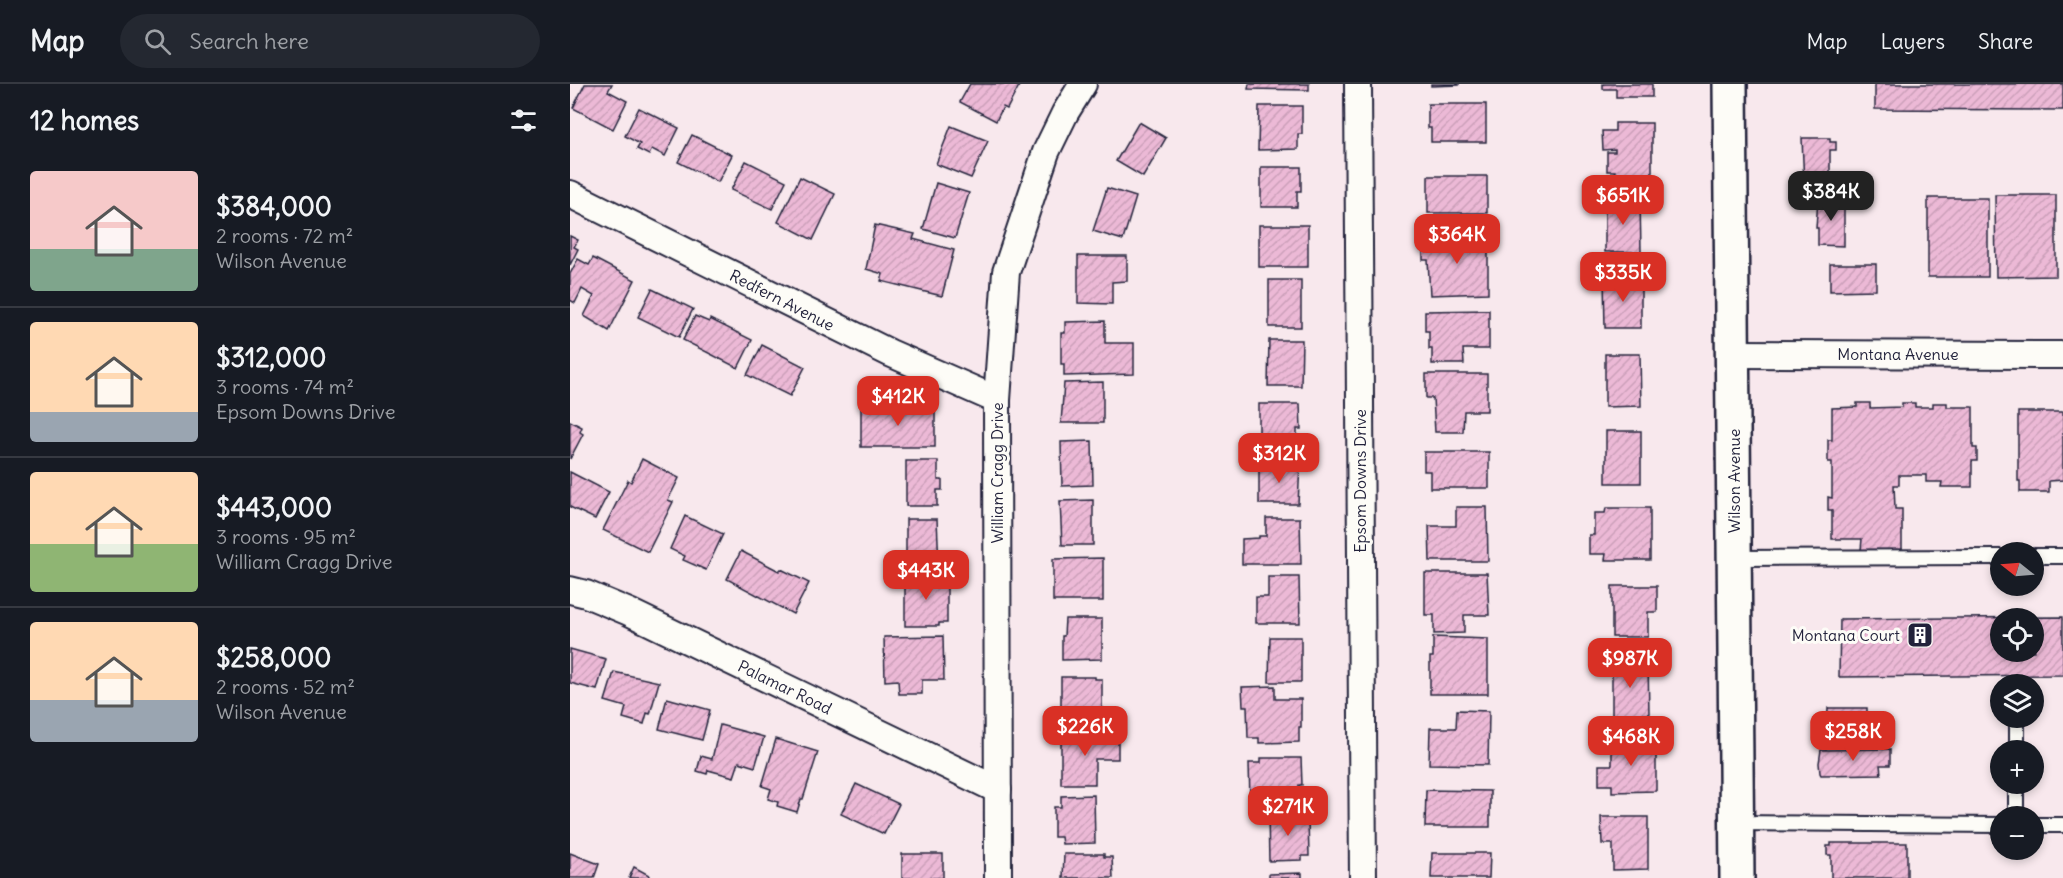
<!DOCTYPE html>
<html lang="en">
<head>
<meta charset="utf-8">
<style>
  body { margin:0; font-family:Delius,sans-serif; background:#242831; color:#f1f3f6; height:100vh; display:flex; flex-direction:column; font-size:22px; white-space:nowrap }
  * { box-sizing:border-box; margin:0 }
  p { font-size:20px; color:#9ea1a6 }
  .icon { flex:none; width:33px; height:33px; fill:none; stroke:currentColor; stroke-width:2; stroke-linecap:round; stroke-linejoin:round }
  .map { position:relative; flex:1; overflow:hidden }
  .details { display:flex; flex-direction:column; background:#171b24; width:570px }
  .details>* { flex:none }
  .needle { width:39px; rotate:287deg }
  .fabs { position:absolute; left:1420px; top:458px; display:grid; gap:12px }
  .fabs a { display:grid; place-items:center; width:54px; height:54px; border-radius:50%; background:#171b24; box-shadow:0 3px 9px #0003; font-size:30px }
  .price { position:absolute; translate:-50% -51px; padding:0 14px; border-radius:12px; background:#d93025; color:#fff; font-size:20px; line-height:39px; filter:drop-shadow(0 2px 3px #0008) }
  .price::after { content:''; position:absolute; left:50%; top:36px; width:18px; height:14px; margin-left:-9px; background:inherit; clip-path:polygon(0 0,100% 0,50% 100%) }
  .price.active { background:#222; color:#fff }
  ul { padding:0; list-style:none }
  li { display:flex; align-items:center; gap:18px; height:150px; padding:0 30px }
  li+li { border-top:2px solid #363941 }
  li span { display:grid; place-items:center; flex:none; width:168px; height:120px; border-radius:6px; color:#555 }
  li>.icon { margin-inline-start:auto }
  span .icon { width:72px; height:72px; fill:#fffc; stroke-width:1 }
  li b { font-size:26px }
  h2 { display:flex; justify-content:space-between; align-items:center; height:72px; padding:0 30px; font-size:26px }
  header { display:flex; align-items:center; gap:36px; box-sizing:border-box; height:84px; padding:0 30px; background:#171b24; border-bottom:2px solid #363941 }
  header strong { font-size:28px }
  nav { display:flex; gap:33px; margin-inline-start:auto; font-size:21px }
  .search { width:420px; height:54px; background:#242831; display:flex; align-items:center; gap:15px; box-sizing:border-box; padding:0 21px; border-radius:33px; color:#9ea1a6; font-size:22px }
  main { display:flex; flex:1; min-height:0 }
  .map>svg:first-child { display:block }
</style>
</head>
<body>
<header>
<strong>Map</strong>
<div class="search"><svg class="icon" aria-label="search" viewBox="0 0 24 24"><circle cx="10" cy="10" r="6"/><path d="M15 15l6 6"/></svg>Search here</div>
<nav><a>Map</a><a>Layers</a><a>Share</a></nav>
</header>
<main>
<section class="details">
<h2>12 homes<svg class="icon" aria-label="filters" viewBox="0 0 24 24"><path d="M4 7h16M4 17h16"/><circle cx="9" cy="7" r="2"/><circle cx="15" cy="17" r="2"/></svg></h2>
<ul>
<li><span style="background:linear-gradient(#f6c9c9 65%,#7fa58c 0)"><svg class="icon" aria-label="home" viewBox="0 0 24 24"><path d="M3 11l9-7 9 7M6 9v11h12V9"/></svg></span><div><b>$384,000</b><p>2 rooms · 72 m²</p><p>Wilson Avenue</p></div></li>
<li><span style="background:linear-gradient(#ffd9b3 75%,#9aa5b1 0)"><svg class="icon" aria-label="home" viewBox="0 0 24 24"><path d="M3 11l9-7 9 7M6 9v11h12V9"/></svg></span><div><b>$312,000</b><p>3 rooms · 74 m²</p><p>Epsom Downs Drive</p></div></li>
<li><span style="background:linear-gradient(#ffd9b3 60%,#8fb573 0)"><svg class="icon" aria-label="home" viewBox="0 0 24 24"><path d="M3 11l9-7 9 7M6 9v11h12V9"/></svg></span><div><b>$443,000</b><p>3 rooms · 95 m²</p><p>William Cragg Drive</p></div></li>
<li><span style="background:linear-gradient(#ffd9b3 65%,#9aa5b1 0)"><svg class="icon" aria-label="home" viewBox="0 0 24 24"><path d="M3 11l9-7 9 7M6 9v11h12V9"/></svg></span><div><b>$258,000</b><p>2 rooms · 52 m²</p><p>Wilson Avenue</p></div></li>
</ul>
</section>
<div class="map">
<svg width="1493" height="794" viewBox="0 0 1493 794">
  <defs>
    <pattern id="building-hatch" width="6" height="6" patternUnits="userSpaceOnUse" patternTransform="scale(1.5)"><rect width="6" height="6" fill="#ecb9d6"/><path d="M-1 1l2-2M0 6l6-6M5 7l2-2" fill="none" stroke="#ca9fb9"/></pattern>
  </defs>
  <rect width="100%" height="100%" fill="#f8e8ed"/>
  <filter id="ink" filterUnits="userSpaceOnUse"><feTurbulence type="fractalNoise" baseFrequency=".0167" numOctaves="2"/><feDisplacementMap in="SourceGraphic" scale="12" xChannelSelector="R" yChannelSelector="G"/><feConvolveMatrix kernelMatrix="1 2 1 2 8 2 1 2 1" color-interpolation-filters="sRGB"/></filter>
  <g filter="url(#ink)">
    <!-- building -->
    <g fill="url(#building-hatch)" stroke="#22223b" stroke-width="1.5" fill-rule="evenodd">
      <path d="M15,0H42L38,7L57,17L43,45L3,24Z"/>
      <path d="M400,0H444L449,2L437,25L433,23L426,37L390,18Z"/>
      <path d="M679,0H739V6L678,5Z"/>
      <path d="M861,0H889V1L861,2Z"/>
      <path d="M1033,0H1082V13H1046V5H1033Z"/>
      <path d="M1305,0H1493V26L1305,25Z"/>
      <path d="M858,20H916V58H861V44H858Z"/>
      <path d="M689,22H732V50H728V65L688,66Z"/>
      <path d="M69,24L109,44L95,72L82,65L79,71L67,65L70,60L55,52Z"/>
      <path d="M569,38L596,54L573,93L546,77Z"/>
      <path d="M1045,39H1082V91H1045V87H1037V68H1045V65L1033,66L1032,47H1045Z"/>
      <path d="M381,42L418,57L401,94L366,80Z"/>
      <path d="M122,51L162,71L148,98L108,78Z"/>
      <path d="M1232,54H1260V58H1266V66H1260V101H1234Z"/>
      <path d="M176,77L216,97L202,125L161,106Z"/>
      <path d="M691,83H731V107H727V123H691Z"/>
      <rect x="858" y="92" width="59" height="37"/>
      <path d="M230,93L265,110L243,156L208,138Z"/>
      <path d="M366,99L399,109L385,154L353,145Z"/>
      <path d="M537,104L566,113L553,156L523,147Z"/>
      <path d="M1425,111H1486V192L1426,193Z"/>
      <rect x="1358" y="114" width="60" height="79"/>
      <path d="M1248,115H1274V162L1248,161V144H1246Z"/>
      <path d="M1035,116H1070L1071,168H1035Z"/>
      <path d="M305,141L345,150L343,155L384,166L372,212L311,197L313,190L296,185Z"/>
      <rect x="689" y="141" width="49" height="42"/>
      <path d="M0,152L8,156L4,163L8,165L0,181Z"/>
      <path d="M918,153V209L860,211L858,176H853V154Z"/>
      <path d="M508,172H557V197L542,198V220L508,219Z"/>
      <path d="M23,174L65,196L39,247L14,232L24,212L12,205L5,219L0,216V190L8,175L19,181Z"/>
      <path d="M1260,180H1306V206L1260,207Z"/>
      <path d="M1071,193V244H1035L1034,194Z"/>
      <rect x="699" y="196" width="32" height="47"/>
      <path d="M82,205L123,225L109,253L68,233Z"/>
      <path d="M919,226V265H893L894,280H862V265H859V247H855V227Z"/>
      <path d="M125,232L139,238L140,235L182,256L168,284L113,256Z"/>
      <path d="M535,237V259H564V290L494,292V280H491V249H495V238Z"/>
      <path d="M699,256H732L731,302H698Z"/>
      <path d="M192,261L235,283L220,312L177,291Z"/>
      <path d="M1035,270H1070L1071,322L1035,323Z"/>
      <path d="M856,290H917V327H894L893,348H865L863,314H856Z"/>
      <path d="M533,298V339H491L494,299Z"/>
      <path d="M1287,319H1300V324L1332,323V319H1345V323H1363V319H1377V323H1403V364H1407V377H1402V403H1371L1372,398H1356V391H1329V401H1324L1325,425H1332V466H1315V470H1303V466H1291L1292,455H1262V426H1258V413L1262,414V378H1258V356H1262V324L1287,323Z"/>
      <path d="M689,320H730L731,345H727V360H689Z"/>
      <rect x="291" y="323" width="74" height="40"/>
      <path d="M1448,328H1493V396L1479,397V408H1450V397H1448Z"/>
      <path d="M0,337L12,343L10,348L13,350L0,375Z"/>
      <rect x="1036" y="347" width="35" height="52"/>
      <path d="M522,357L523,401L492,402L491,358Z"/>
      <path d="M854,368H919V404H860V387H854Z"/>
      <path d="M72,375L109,394L98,416L103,418L78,468L33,446L58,396L61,398Z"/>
      <path d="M336,377H368V396H372V406H367V422H336Z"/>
      <path d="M689,379L730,380L728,420H689Z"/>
      <path d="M0,388L39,408L25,435L0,423Z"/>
      <path d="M523,416V461H492L490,417Z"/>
      <path d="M886,423H917L918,477H860L859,442H886Z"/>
      <path d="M1036,424H1080V476H1035L1036,470H1019V451H1024V429H1035Z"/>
      <path d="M115,432L153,450L136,486L113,476L115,472L100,465Z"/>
      <path d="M696,434H730L731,480H672V455L689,454V452H696Z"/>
      <path d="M336,435H367L369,481L336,480Z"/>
      <path d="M171,467L209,487L211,485L239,499L223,530L157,495Z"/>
      <path d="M533,474V517H483V475Z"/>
      <path d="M855,489H917L919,531H894V549L864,550V531H855Z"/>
      <path d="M335,492H369V496H377V539H369V542H335Z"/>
      <path d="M698,493H729L730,539H686V513H698Z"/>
      <path d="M1042,502H1087V528H1078V553H1042Z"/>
      <path d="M1493,533V591L1269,593L1270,535ZM1431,534H1464V567H1431Z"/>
      <path d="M495,535H532V575L492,576V552H494Z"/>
      <path d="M373,552L374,596H352V610H329L328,596L315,597L314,553Z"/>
      <path d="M700,553H731V598H699Z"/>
      <path d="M863,553L918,555V610H860V573H863Z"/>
      <path d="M0,565L36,575L27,606L0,599Z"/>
      <path d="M1078,578L1079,630L1042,631V579Z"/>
      <path d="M44,588L89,598L80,630L77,629L74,640L53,634L56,623L35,617Z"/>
      <path d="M491,593H525V595H532V635H530V638L524,639V640L491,641Z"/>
      <path d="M705,602V615H731V643H729V658L689,659V654H678L677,622H673L672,603Z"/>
      <path d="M97,614L140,626L132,656L89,645Z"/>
      <path d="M1258,624H1297V656L1257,655Z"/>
      <path d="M887,626L919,627L918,681L859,680L860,644H886Z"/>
      <path d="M150,641L194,653L185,683L169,678L164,693L138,686L137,690L127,687L131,672L142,675Z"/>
      <path d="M491,653H548V675H525V700H491Z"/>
      <path d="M206,655L248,668L233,715H231L227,728L207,722L208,718L198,715L201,705L192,702Z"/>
      <path d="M1078,655V657H1086V707L1042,708V701H1029V681H1042V656Z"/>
      <path d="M1320,665V681H1310L1311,690L1251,691L1250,689L1249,679L1251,666Z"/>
      <path d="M691,674H731L732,701H729V717L691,718V716H680L679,679H691Z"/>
      <path d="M286,700L329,720L314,750L271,730Z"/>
      <path d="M856,706L920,707V743H855Z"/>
      <path d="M524,711L525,759L492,760L491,753H484V723H491V712Z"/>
      <path d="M698,730H731L732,735H738L739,772H732V776L699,777Z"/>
      <path d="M1031,733H1078V785L1043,786V760H1032Z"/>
      <path d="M1261,759H1337V794H1261V771H1257V762H1261Z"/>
      <path d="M0,769L29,780L24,794H0Z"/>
      <path d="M862,769H920L919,794H861Z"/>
      <rect x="332" y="770" width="41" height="24"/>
      <path d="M494,770H534V773H542L543,794H493Z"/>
      <path d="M64,783L79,791L78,794H59Z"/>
      <path d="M732,789V794H699V790Z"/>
    </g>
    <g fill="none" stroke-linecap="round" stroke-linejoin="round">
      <!-- lane casing -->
      <g stroke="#22223b" stroke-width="18">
        <g id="lane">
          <path d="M1464,472H1493"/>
          <path d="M1165,474L1431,473"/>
          <path d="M1447,666V633"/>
          <path d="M1446,732V699"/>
          <path d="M1166,739L1431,741"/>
          <path d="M1464,741H1493"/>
        </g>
      </g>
      <!-- street casing -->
      <g stroke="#22223b" stroke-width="30">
        <g id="street">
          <path d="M788,0L793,794"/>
          <path d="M0,110L320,269L427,316"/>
          <path d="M1163,270L1493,271"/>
          <path d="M0,506L16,510L59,528L428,706"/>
          <path d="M428,794L427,316L436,188L476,68L495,29L513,0"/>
        </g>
      </g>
      <!-- secondary casing -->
      <g stroke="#22223b" stroke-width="38">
        <path id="secondary" d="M1160,0L1167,794"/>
      </g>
      <!-- lane -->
      <use href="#lane" stroke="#fdfcf7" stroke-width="14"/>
      <!-- street -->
      <use href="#street" stroke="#fdfcf7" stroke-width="26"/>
      <!-- secondary -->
      <use href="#secondary" stroke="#fdfcf7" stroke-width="33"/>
    </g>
  </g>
  <!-- icons -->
  <defs>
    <g id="building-square" transform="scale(1.35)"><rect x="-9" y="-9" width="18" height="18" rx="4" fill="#22223b" stroke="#fdfcf7"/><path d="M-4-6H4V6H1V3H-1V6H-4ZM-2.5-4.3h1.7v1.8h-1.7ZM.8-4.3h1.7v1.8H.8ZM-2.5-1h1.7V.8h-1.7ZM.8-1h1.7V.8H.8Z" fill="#fff"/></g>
  </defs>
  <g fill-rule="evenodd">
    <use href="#building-square" x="1350" y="551"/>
  </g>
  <g text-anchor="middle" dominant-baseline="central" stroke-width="6" stroke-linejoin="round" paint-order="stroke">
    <!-- street labels -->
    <g font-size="16" fill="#22223b" stroke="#fdfcf7">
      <text transform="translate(212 216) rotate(27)">Redfern Avenue</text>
      <text x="1328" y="270">Montana Avenue</text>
      <text transform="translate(427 389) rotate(-90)">William Cragg Drive</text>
      <text transform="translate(790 397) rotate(-90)">Epsom Downs Drive</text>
      <text transform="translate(1164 397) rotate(-90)">Wilson Avenue</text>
      <text transform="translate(215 603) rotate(26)">Palamar Road</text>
    </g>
    <!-- poi labels -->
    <g font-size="16" fill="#22223b" stroke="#fdfcf7" text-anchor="end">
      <text x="1330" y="551">Montana Court</text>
    </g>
  </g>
</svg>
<div class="fabs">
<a><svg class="needle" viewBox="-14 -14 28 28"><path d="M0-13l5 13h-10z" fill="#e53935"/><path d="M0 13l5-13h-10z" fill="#9ea1a6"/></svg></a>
<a><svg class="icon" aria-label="locate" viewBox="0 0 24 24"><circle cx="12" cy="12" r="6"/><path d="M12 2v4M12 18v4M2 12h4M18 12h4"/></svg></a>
<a><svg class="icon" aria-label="layers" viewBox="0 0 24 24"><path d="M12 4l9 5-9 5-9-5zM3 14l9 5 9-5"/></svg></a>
<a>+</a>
<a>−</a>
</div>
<b class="price active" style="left:1261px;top:138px">$384K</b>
<b class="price" style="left:1053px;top:142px">$651K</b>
<b class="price" style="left:887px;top:181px">$364K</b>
<b class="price" style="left:1053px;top:219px">$335K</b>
<b class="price" style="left:328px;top:343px">$412K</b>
<b class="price" style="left:709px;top:400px">$312K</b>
<b class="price" style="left:356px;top:517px">$443K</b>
<b class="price" style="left:1060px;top:605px">$987K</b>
<b class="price" style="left:515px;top:673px">$226K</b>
<b class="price" style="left:1283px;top:678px">$258K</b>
<b class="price" style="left:1061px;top:683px">$468K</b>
<b class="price" style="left:718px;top:753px">$271K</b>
</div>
</main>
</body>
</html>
